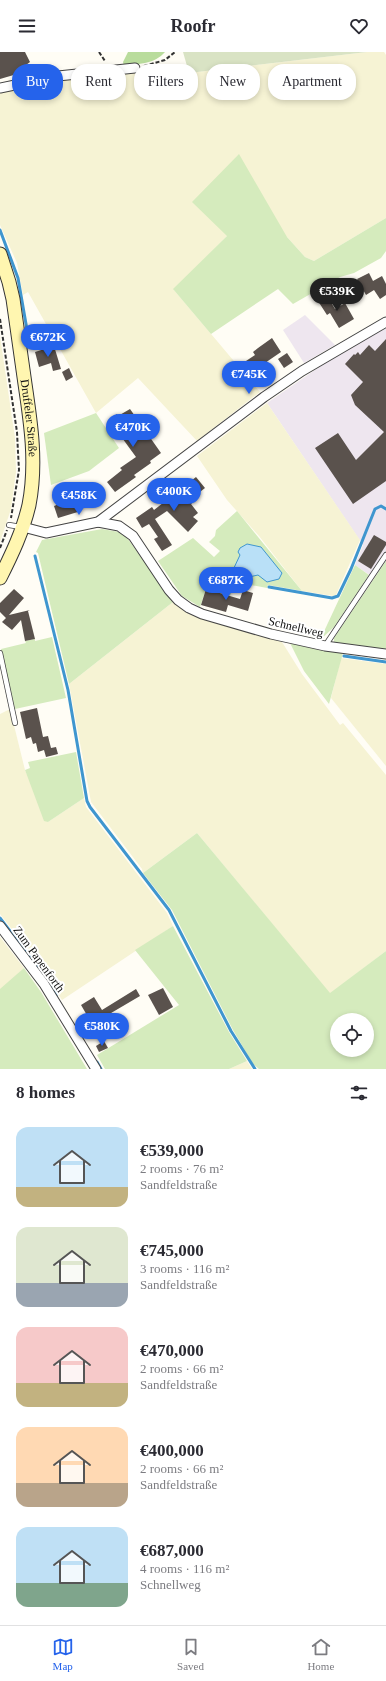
<!DOCTYPE html>
<html lang="en">
<head>
<meta charset="utf-8">
<style>
  body { margin:0; font-family:Georgia,serif; background:#f7f7f7; color:#2b2b33; height:100vh; display:flex; flex-direction:column; font-size:15px; white-space:nowrap }
  * { box-sizing:border-box; margin:0 }
  p { font-size:13px; color:#7c7c81 }
  .icon { flex:none; width:22px; height:22px; fill:none; stroke:currentColor; stroke-width:2; stroke-linecap:round; stroke-linejoin:round }
  .map { position:relative; height:1017px; overflow:hidden }
  .panel { display:flex; flex-direction:column; background:#fff; flex:1 }
  .panel>* { flex:none }
  .guide { position:absolute; left:12px; top:12px; width:362px; height:36px; display:flex; gap:8px }
  .buttons { position:absolute; left:330px; top:961px; display:grid; gap:8px }
  .buttons a { display:grid; place-items:center; width:44px; height:44px; border-radius:50%; background:#fff; box-shadow:0 2px 6px #0003; font-size:20px }
  .price { position:absolute; translate:-50% -34px; padding:0 9px; border-radius:14px; background:#2563eb; color:#fff; font-size:13px; line-height:26px; filter:drop-shadow(0 1px 2px #0008) }
  .price::after { content:''; position:absolute; left:50%; top:24px; width:12px; height:9px; margin-left:-6px; background:inherit; clip-path:polygon(0 0,100% 0,50% 100%) }
  .price.on { background:#222; color:#fff }
  ul { padding:0; list-style:none }
  li { display:flex; align-items:center; gap:12px; height:100px; padding:0 16px }
  li span { display:grid; place-items:center; flex:none; width:112px; height:80px; border-radius:12px; color:#555 }
  li>.icon { margin-inline-start:auto }
  span .icon { width:48px; height:48px; fill:#fffc; stroke-width:1 }
  li b { font-size:17px }
  h2 { display:flex; justify-content:space-between; align-items:center; height:48px; padding:0 16px; font-size:17px }
  .chip { padding:0 14px; border-radius:16px; background:#fff; box-shadow:0 2px 6px #0003; font-size:14px; line-height:36px }
  .chip.on { background:#2563eb; color:#fff }
  header { display:flex; justify-content:space-between; align-items:center; height:52px; padding:0 16px; background:#fff; font-size:18px; font-weight:600 }
  .tab-bar { display:flex; justify-content:space-around; align-items:center; height:56px; border-top:1px solid #e1e1e2; background:#fff; font-size:11px; color:#7c7c81 }
  .tab-bar a { display:grid; justify-items:center; gap:2px }
  .tab-bar .on { color:#2563eb }
  .map>svg:first-child { display:block }
</style>
</head>
<body>
<header><svg class="icon" aria-label="menu" viewBox="0 0 24 24"><path d="M4 6h16M4 12h16M4 18h16"/></svg>Roofr<svg class="icon" aria-label="heart" viewBox="0 0 24 24"><path d="M12 20l-8-8c-3-5 5-10 8-4 3-6 11-1 8 4z"/></svg></header>
<div class="map">
<svg width="386" height="1017" viewBox="0 0 386 1017">
  <rect width="100%" height="100%" fill="#fffdf5"/>
  <!-- industrial -->
  <g fill="#eee6ef">
    <path d="M305,263L335,293L304,311L283,278Z"/>
    <path d="M386,276V509L374,526L355,513L363,493L267,351L328,309Z"/>
  </g>
  <!-- farmland -->
  <g fill="#f6f3d4">
    <path d="M367,0H384L386,3V166L314,209L305,205L287,185L227,184L174,238L260,340L197,389L138,326L96,361L28,240L23,243L17,211L0,173V40L60,27L144,18L171,13L175,15L177,20L189,21Z"/>
    <path d="M0,284L15,386L16,420L11,457L0,490Z"/>
    <path d="M267,351L360,488L336,543L333,544L302,539L259,484L227,448L197,404Z"/>
    <path d="M173,550L187,561L199,566L282,590L302,622L340,673L343,671L386,723V899L330,942L197,781L143,821L142,817L91,750L69,632Z"/>
    <path d="M341,606L386,612V714L331,646Z"/>
    <path d="M10,657L25,718L48,770L84,746L86,755L167,861L173,874L62,948L35,907L0,862V662Z"/>
    <path d="M0,885L24,916L1,938L0,937Z"/>
    <path d="M247,1009L252,1017H229Z"/>
  </g>
  <!-- green -->
  <g fill="#d5ebbd" fill-rule="evenodd">
    <path d="M239,102L287,185L305,205L314,209L386,166V199L381,206L354,221L340,225L293,252L278,237L211,282L173,237L227,184L192,150Z"/>
    <path d="M96,361L119,396L89,419L51,433L44,381Z"/>
    <path d="M237,459L302,539L268,533L267,536L240,531L235,528L230,544L206,537L200,555L182,544L158,509L193,486L214,505L220,499L209,490L215,484L216,478ZM247,492L254,494L258,523L249,525L233,518Z"/>
    <path d="M102,477L119,480L128,487L173,550L69,632L38,501L36,500L42,488Z"/>
    <path d="M386,509V597L334,590V586Z"/>
    <path d="M355,513L369,523L334,575L320,588Z"/>
    <path d="M52,585L66,646L15,657L1,597L26,591L25,589L35,587V589Z"/>
    <path d="M290,591L319,598L343,601L329,652L304,619Z"/>
    <path d="M76,700L84,746L48,770L44,769L25,718L30,716L28,710Z"/>
    <path d="M197,781L330,941L386,899V1017H259L253,1012L233,978L172,858L143,821ZM337,968H367V998H337Z"/>
    <path d="M173,874L229,980L247,1009L229,1017H105L97,1003L179,953L135,898Z"/>
    <path d="M24,916L41,940L87,1017H0V937Z"/>
  </g>
  <!-- forest -->
  <path fill="#b9dc9c" d="M128,0H165C155,12 138,12 124,14L123,10Z"/>
  <!-- cemetery -->
  <path fill="#d9e3c4" d="M183,0H367L189,21Z"/>
  <!-- water -->
  <path fill="#b9e0f7" stroke="#3f96cf" d="M247,492L261,495L282,521L279,527L267,530L258,523L249,525L233,518L240,503L238,500L240,496Z"/>
  <g fill="none" stroke-linecap="round" stroke-linejoin="round">
    <!-- stream -->
    <g stroke="#3f96cf" stroke-width="3">
      <path d="M0,178L18,226L30,295"/>
      <path d="M35,504L68,638L87,749L90,755L169,858L231,979L255,1017"/>
      <path d="M269,535L332,546L338,544L351,517L375,457L381,454L386,457"/>
      <path d="M344,604L386,610"/>
      <path d="M0,866L48,929L56,943"/>
      <path d="M97,1010L101,1017"/>
    </g>
  </g>
  <!-- building -->
  <g fill="#5a524d">
    <path d="M0,0H25L30,10L22,16L24,20L0,27Z"/>
    <path d="M369,221L373,229L382,224L386,232V243L380,247L374,238L366,243L357,227Z"/>
    <path d="M327,244L335,257L345,251L354,267L339,276L330,261L327,263L318,249Z"/>
    <path d="M272,286L281,300L262,313L264,315L251,324L243,311L255,303L253,300L258,296Z"/>
    <path d="M386,287V429L353,452L315,396L338,381L356,408L384,380L355,353L351,343L363,330L345,312L354,302L355,303L358,300L360,303L369,293L375,299Z"/>
    <path d="M54,294L61,317L53,319L51,311L39,315L35,300Z"/>
    <path d="M287,301L293,310L284,316L278,307Z"/>
    <path d="M69,316L73,325L66,329L62,320Z"/>
    <path d="M130,357L161,401L150,409L151,411L134,423L136,425L115,440L107,430L122,418L120,416L136,405L109,368L117,362L118,364Z"/>
    <path d="M196,425L205,436L192,446L194,449L191,452L198,461L193,465L198,469L188,480L167,459L155,467L172,493L162,499L154,487L158,485L149,472L142,476L136,466L152,455L154,458Z"/>
    <path d="M74,446L81,459L58,466L54,454Z"/>
    <path d="M374,483L386,490V493L371,517L358,509Z"/>
    <path d="M14,537L24,546L9,563L30,558L28,559L35,587L25,589L21,568L12,578L2,570L6,566L0,560V551Z"/>
    <path d="M206,537L240,547L243,538L253,541L248,559L228,553L226,560L201,553Z"/>
    <path d="M37,656L43,685L48,684L51,696L56,695L58,702L46,705L44,698L38,700L36,691L33,692L31,685L26,687L20,660Z"/>
    <path d="M163,936L173,955L159,963L148,943Z"/>
    <path d="M136,937L140,944L106,964L113,975L99,984L81,953L94,945L102,958Z"/>
    <path d="M104,989L108,996L99,1000L96,994Z"/>
  </g>
  <g fill="none" stroke-linecap="round" stroke-linejoin="round">
    <!-- lane casing -->
    <g stroke="#444" stroke-width="6">
      <g id="lane">
        <path d="M9,473L21,475"/>
        <path d="M325,594L386,503"/>
        <path d="M0,601L15,671"/>
      </g>
    </g>
    <!-- street casing -->
    <g stroke="#444" stroke-width="11">
      <g id="street">
        <path d="M0,36L58,24L135,16"/>
        <path d="M98,470L119,474L133,484L169,538L178,548L189,556L202,562L271,582L325,594L386,602"/>
        <path d="M23,475L46,481L98,470L264,345L302,319L386,270"/>
        <path d="M0,874L44,932L96,1017"/>
      </g>
    </g>
    <!-- secondary casing -->
    <g stroke="#333" stroke-width="15">
      <g id="secondary">
        <path id="s1" d="M0,202L9,230L13,247C17,275 21,303 25,332C31,372 37,412 29,453C23,479 12,502 0,526"/>
      </g>
    </g>
    <!-- path -->
    <g stroke="#333" stroke-width="2" stroke-dasharray="4 2" stroke-linecap="butt">
      <path d="M99,0L105,9"/>
      <path d="M144,14L165,8L175,0"/>
      <path d="M0,267L17,380L18,400L19,418L11,466"/>
      <path d="M0,496L7,478"/>
    </g>
    <!-- lane -->
    <use href="#lane" stroke="#fff" stroke-width="4.5"/>
    <!-- street -->
    <use href="#street" stroke="#fff" stroke-width="9"/>
    <!-- secondary -->
    <use href="#secondary" stroke="#fff6b0" stroke-width="13"/>
  </g>
  <g text-anchor="middle" dominant-baseline="central" stroke-width="4" stroke-linejoin="round" paint-order="stroke">
    <!-- street labels -->
    <g font-size="12" fill="#111" stroke="#fff">
      <text stroke="none"><textPath href="#s1" startOffset="167">Druffeler Straße</textPath></text>
      <text transform="translate(296 575) rotate(13)">Schnellweg</text>
      <text transform="translate(39 907) rotate(54)">Zum Papenforth</text>
    </g>
  </g>
</svg>
<div class="buttons">
<a><svg class="icon" aria-label="locate" viewBox="0 0 24 24"><circle cx="12" cy="12" r="6"/><path d="M12 2v4M12 18v4M2 12h4M18 12h4"/></svg></a>
</div>
<b class="price on" style="left:337px;top:260px">€539K</b>
<b class="price" style="left:48px;top:306px">€672K</b>
<b class="price" style="left:249px;top:343px">€745K</b>
<b class="price" style="left:133px;top:396px">€470K</b>
<b class="price" style="left:174px;top:460px">€400K</b>
<b class="price" style="left:79px;top:464px">€458K</b>
<b class="price" style="left:226px;top:549px">€687K</b>
<b class="price" style="left:102px;top:995px">€580K</b>
<div class="guide">
<a class="chip on">Buy</a>
<a class="chip">Rent</a>
<a class="chip">Filters</a>
<a class="chip">New</a>
<a class="chip">Apartment</a>
</div>
</div>
<section class="panel">
<h2>8 homes<svg class="icon" aria-label="filters" viewBox="0 0 24 24"><path d="M4 7h16M4 17h16"/><circle cx="9" cy="7" r="2"/><circle cx="15" cy="17" r="2"/></svg></h2>
<ul>
<li><span style="background:linear-gradient(#bfe0f5 75%,#c2b280 0)"><svg class="icon" aria-label="home" viewBox="0 0 24 24"><path d="M3 11l9-7 9 7M6 9v11h12V9"/></svg></span><div><b>€539,000</b><p>2 rooms · 76 m²</p><p>Sandfeldstraße</p></div></li>
<li><span style="background:linear-gradient(#dfe7d0 70%,#9aa5b1 0)"><svg class="icon" aria-label="home" viewBox="0 0 24 24"><path d="M3 11l9-7 9 7M6 9v11h12V9"/></svg></span><div><b>€745,000</b><p>3 rooms · 116 m²</p><p>Sandfeldstraße</p></div></li>
<li><span style="background:linear-gradient(#f6c9c9 70%,#c2b280 0)"><svg class="icon" aria-label="home" viewBox="0 0 24 24"><path d="M3 11l9-7 9 7M6 9v11h12V9"/></svg></span><div><b>€470,000</b><p>2 rooms · 66 m²</p><p>Sandfeldstraße</p></div></li>
<li><span style="background:linear-gradient(#ffd9b3 70%,#b9a48a 0)"><svg class="icon" aria-label="home" viewBox="0 0 24 24"><path d="M3 11l9-7 9 7M6 9v11h12V9"/></svg></span><div><b>€400,000</b><p>2 rooms · 66 m²</p><p>Sandfeldstraße</p></div></li>
<li><span style="background:linear-gradient(#bfe0f5 70%,#7fa58c 0)"><svg class="icon" aria-label="home" viewBox="0 0 24 24"><path d="M3 11l9-7 9 7M6 9v11h12V9"/></svg></span><div><b>€687,000</b><p>4 rooms · 116 m²</p><p>Schnellweg</p></div></li>
</ul>
</section>
<nav class="tab-bar">
<a class="on"><svg class="icon" aria-label="map" viewBox="0 0 24 24"><path d="M3 6l6-2 6 2 6-2v14l-6 2-6-2-6 2zM9 4v14M15 6v14"/></svg>Map</a>
<a><svg class="icon" aria-label="saved" viewBox="0 0 24 24"><path d="M7 4h10v16l-5-4-5 4z"/></svg>Saved</a>
<a><svg class="icon" aria-label="home" viewBox="0 0 24 24"><path d="M3 11l9-7 9 7M6 9v11h12V9"/></svg>Home</a>
</nav>
</body>
</html>
